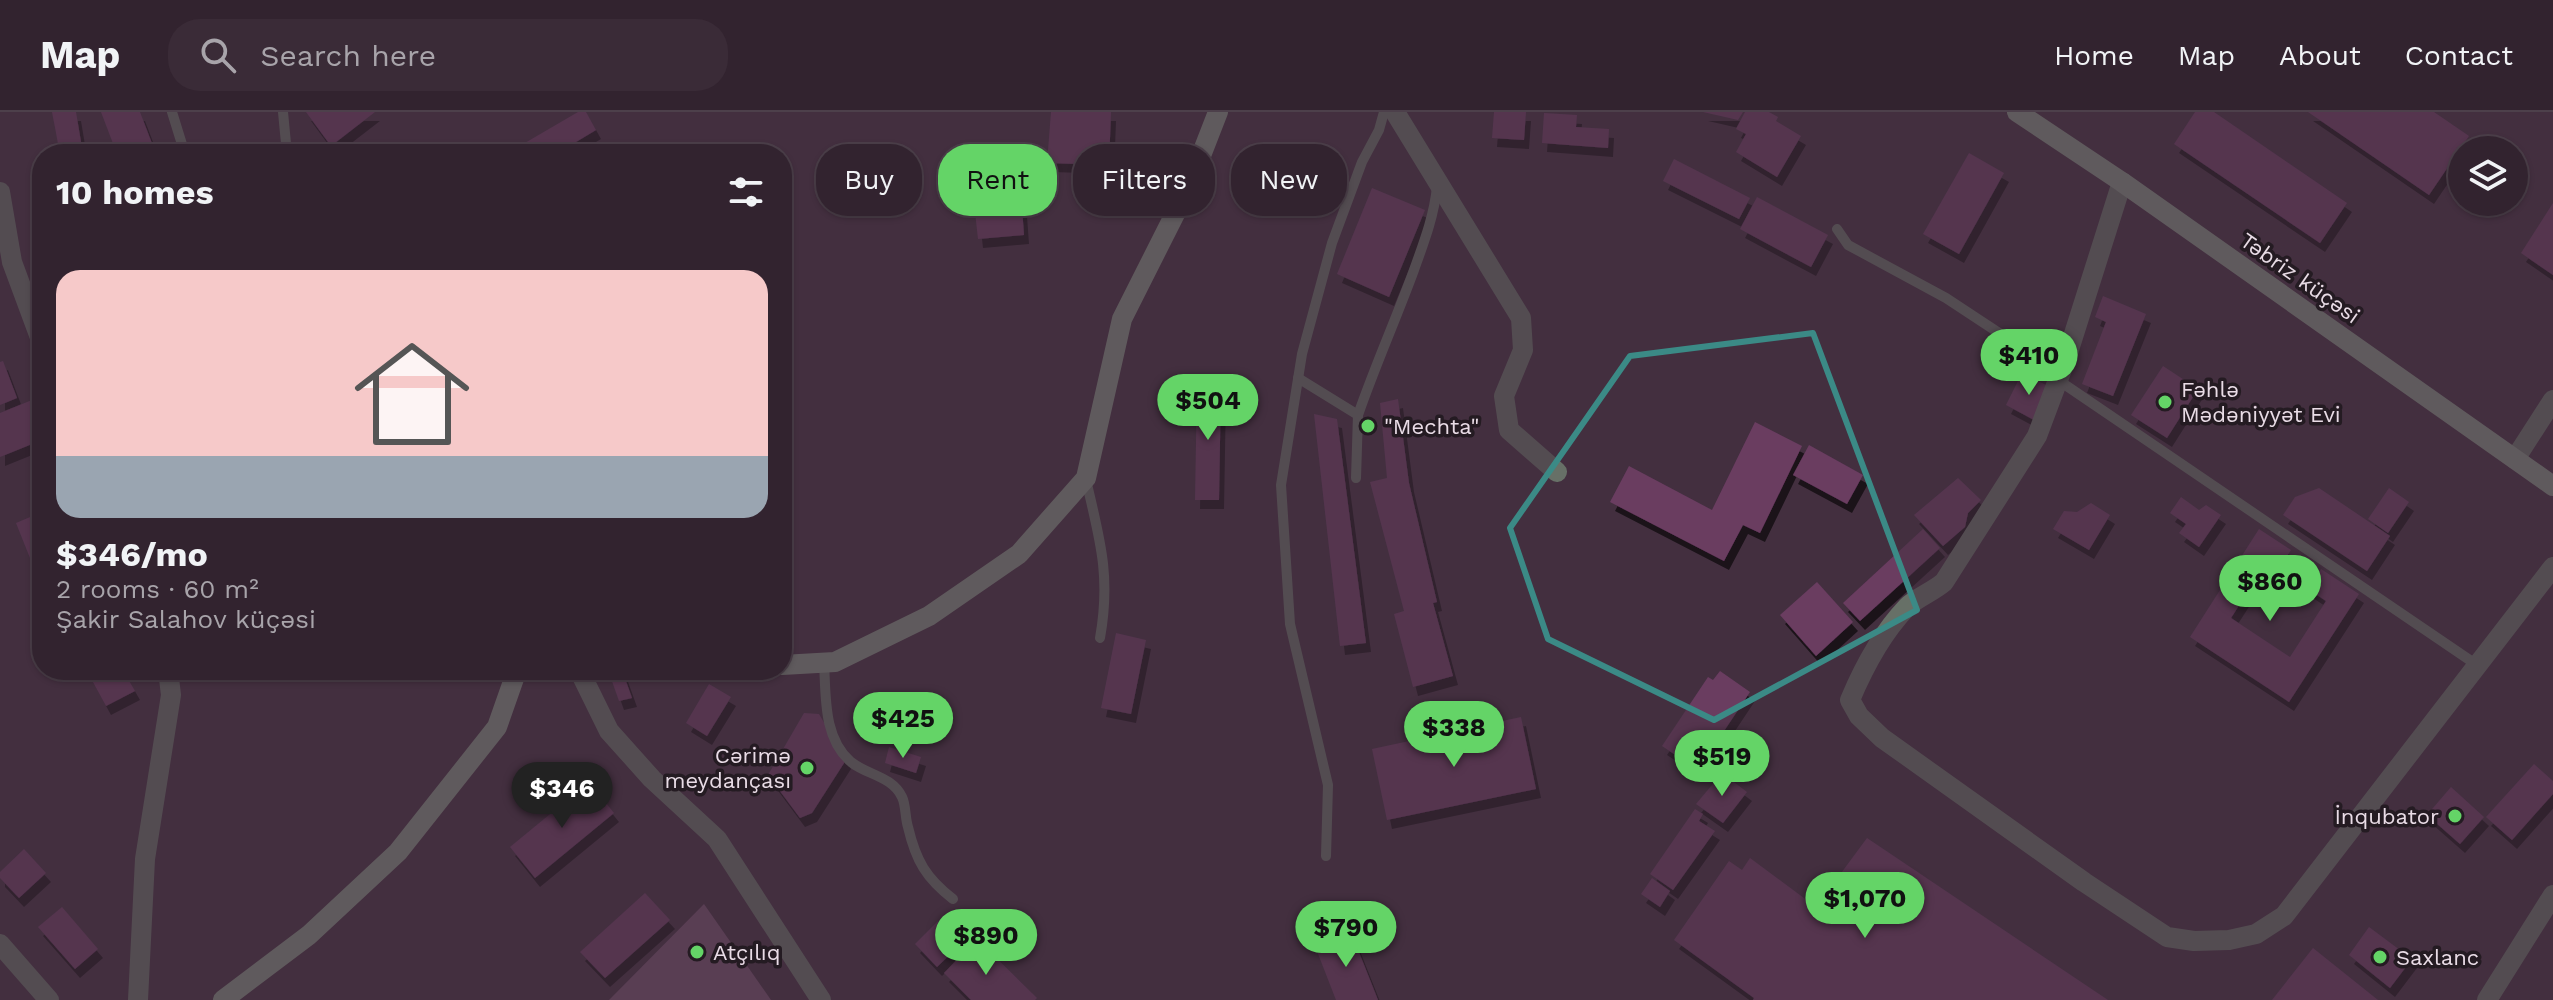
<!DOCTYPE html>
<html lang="en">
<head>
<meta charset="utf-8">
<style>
  body { margin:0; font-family:"Work Sans",sans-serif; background:#3a2b37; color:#f1f3f6; height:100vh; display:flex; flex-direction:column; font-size:30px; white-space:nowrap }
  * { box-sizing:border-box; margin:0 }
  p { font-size:26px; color:#a8a4aa }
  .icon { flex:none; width:44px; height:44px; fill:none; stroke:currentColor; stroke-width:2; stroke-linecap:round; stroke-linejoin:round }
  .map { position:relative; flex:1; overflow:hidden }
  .sheet { position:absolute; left:32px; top:32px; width:760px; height:536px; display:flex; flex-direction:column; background:#32232f; border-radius:32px; box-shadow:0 2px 6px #0004,0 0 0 2px #4d404b }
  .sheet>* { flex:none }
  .hud { position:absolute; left:816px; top:32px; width:760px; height:72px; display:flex; gap:16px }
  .tools { position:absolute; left:2448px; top:24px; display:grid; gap:16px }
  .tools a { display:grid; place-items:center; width:80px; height:80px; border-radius:50%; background:#32232f; box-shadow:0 2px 6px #0004,0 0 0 2px #4d404b; font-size:40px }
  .price { position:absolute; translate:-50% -68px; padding:0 18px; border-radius:28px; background:#64d467; color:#111; font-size:26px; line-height:52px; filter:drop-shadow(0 2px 4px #0008) }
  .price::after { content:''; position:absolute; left:50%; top:48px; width:24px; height:18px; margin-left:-12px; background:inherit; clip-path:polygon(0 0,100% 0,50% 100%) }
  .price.on { background:#222; color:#fff }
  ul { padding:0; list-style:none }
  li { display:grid; align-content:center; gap:16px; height:424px; padding:0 24px }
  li+li { border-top:2px solid #4d404b }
  li span { display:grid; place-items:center; height:248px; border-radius:24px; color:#555 }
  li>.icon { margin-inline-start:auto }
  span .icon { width:144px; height:144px; fill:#fffc; stroke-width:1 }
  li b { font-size:34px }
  h2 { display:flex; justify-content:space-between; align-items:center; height:96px; padding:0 24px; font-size:34px }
  .tag { padding:0 28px; border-radius:32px; background:#32232f; box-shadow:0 2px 6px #0004,0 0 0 2px #4d404b; font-size:28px; line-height:72px }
  .tag.on { background:#64d467; color:#111 }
  header { display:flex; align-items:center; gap:48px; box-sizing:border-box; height:112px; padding:0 40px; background:#32232f; border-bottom:2px solid #4d404b }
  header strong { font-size:38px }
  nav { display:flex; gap:44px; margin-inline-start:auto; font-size:28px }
  .search { width:560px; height:72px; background:#3a2b37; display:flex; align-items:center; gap:20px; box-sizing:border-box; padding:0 28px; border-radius:32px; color:#a8a4aa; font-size:30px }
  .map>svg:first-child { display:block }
</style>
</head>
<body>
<header>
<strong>Map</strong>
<div class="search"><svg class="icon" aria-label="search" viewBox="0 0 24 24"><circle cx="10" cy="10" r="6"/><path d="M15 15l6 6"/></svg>Search here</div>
<nav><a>Home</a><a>Map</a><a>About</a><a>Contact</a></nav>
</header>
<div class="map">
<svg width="2553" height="888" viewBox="0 0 2553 888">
  <defs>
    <filter id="shadow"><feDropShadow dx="5" dy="9" stdDeviation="0" flood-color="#0009"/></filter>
  </defs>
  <rect width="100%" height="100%" fill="#432f3f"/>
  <!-- green -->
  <path fill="#74506c" d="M704,792L771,888H609Z"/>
  <!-- building -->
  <g fill="#6a3c61" filter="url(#shadow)">
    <path d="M52,0H76L83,42H60Z"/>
    <path d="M101,0H140L156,42H117Z"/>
    <path d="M306,0H375L331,34Z"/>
    <path d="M578,0H586L596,18L556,42H506Z"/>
    <path d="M1051,0H1111L1109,53L1047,51Z"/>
    <path d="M1494,0H1526L1524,28L1492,26Z"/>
    <path d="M1703,0H1743L1738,8Z"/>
    <path d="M1745,0H1769L1778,5L1776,9L1801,24L1777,65L1736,40L1746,22L1736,17Z"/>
    <path d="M2195,0H2214L2347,91L2320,131L2174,32Z"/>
    <path d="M2308,0H2434L2469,24L2429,83Z"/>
    <path d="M1544,1L1577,3L1576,15L1609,17L1608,36L1542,31Z"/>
    <path d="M1969,41L2004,61L1959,142L1923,122Z"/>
    <rect x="975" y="43" width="43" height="49"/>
    <path d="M1674,47L1750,86L1739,107L1663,69Z"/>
    <path d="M1372,76L1425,98L1389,185L1337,162Z"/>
    <path d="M1757,85L1828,123L1811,155L1740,117Z"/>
    <path d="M2553,91V163L2521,141Z"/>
    <path d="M1022,95L1024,123L978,127L975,100Z"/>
    <path d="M2103,184L2146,202L2113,284L2082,272L2106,210L2095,205Z"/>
    <path d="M3,249L17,286L0,293V250Z"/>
    <path d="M2163,254L2198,277L2167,326L2131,303Z"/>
    <path d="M2022,261L2052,276L2036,309L2006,293Z"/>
    <path d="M1197,272L1221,273L1219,388H1195Z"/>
    <path d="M1398,287L1409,371L1437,490L1433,491L1453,564L1413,575L1394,502L1404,499L1370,370L1387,366L1380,291Z"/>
    <path d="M32,288L42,312V328L0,345V301Z"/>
    <path d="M1314,302L1337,307L1366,531L1340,534Z"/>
    <path d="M1755,310L1802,334L1760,421L1743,413L1724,449L1610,390L1629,354L1712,398Z"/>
    <path d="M1809,333L1863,363L1847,392L1793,363Z"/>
    <path d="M1958,366L1981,388L1968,401L1965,415L1943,434L1914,403Z"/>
    <path d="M2319,376L2390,424L2367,459L2283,403L2295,385Z"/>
    <path d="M2389,376L2409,390L2388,421L2368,407Z"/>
    <path d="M2181,385L2199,398L2206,393L2221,403L2199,435L2179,421L2186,412L2170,401Z"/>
    <path d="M2091,391L2110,403L2089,438L2053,417L2064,399L2077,400Z"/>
    <path d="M42,400V441L30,446L16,411Z"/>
    <path d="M1923,417L1940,436L1860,509L1843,491Z"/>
    <path d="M2259,417L2291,438L2280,455L2269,447L2231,506L2290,545L2326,489L2308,477L2321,457L2359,482L2289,590L2190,525Z"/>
    <path d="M1817,470L1853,510L1816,544L1780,503Z"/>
    <path d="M1116,521L1146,528L1131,602L1101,596Z"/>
    <path d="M93,558H123L135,579L106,594L88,561Z"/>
    <path d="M608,558H622L632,586L619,589Z"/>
    <path d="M1720,559L1750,580L1698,658L1662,634L1708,565L1713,568Z"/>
    <path d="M709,572L731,585L707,624L686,611Z"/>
    <path d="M804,601L819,602L846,648L812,701L800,706L768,663Z"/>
    <path d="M1521,605L1536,677L1387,708L1372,637Z"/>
    <path d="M889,635L921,645L916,661L885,651Z"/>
    <path d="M2534,652L2553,669V682L2512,728L2486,705Z"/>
    <path d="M1722,661L1747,680L1723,711L1696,692Z"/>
    <path d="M589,670L614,701L535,766L510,735Z"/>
    <path d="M2451,675L2484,705L2460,732L2427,703Z"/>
    <path d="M1695,697L1703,702L1699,709L1715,719L1673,778L1650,762Z"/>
    <path d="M1867,726L2108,888H1753L1754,886L1674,828L1729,749L1742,758L1750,746L1816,795Z"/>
    <path d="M24,737L46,761L19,786L0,766V760Z"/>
    <path d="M1652,766L1670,779L1660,795L1641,782Z"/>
    <path d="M645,781L670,808L605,866L580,840Z"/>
    <path d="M62,795L98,837L75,857L38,815Z"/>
    <path d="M938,809L961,832L937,855L915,832Z"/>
    <path d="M2369,815L2412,847L2390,876L2349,843Z"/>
    <path d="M1351,820L1378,888H1336L1315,834Z"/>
    <path d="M977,827L1037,886L1035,888H971L944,861Z"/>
    <path d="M2313,836L2378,888H2272Z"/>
  </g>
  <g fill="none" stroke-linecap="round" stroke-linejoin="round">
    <!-- lane -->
    <g stroke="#677067" stroke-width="10">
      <path d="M172,0L185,42"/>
      <path d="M283,0L287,42"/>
      <path d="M1837,117L1848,133L1946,186L2034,244H2067"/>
      <path d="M1298,266L1358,303L1356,366"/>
      <path d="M2058,268L2477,553"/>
      <path d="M1358,303C1375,254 1396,207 1414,158C1424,130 1434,104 1437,75"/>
      <path d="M1086,368C1100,428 1111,464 1100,526"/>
      <path d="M824,550C826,584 823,626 851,650C867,663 892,664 902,685C906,693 905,706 908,715C916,749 926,766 953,787"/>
      <path d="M1326,744L1328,673L1290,512L1281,373L1302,242L1332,131L1362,50L1379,18L1384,0"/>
    </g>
    <!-- street -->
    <g stroke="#677067" stroke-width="20">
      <path d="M1395,0L1521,206L1523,238L1504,284L1509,318L1557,360"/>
      <path d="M2122,70L2067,244L2037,324L1944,470C1934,479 1916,486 1907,495C1883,520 1863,557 1850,588L1859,604L1882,626L2084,770L2167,825L2194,829L2229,828L2256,822L2284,804L2553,455"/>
      <path d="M0,80L12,150L42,231"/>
      <path d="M2515,347L2553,288"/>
      <path d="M579,558L609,619L652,667L717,727L821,888"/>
      <path d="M0,832L49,888"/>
      <path d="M138,888L145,747L171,583L168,558"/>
      <path d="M2487,888L2553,783"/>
    </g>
    <!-- secondary -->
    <g stroke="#828f81" stroke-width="20">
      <path d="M2017,0L2122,70L2553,374"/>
      <path d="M782,553L835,550L929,504L1019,442L1086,366L1122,207L1190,72L1218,0"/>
      <path d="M223,888L309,823L398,740L497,615L517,558"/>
    </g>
  </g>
  <!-- marked area -->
  <path d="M0 0H2553V888H0ZM1813,221L1917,498L1714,608L1548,527L1510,416L1630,244Z" fill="#432f3f" fill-opacity=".55" fill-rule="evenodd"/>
  <path fill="none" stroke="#3b8a86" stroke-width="6" stroke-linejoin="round" d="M1813,221L1917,498L1714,608L1548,527L1510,416L1630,244Z"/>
  <!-- markers -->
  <g fill="#64d467" stroke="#241b22" stroke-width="3">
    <circle cx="2165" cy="290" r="8"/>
    <circle cx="1368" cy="314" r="8"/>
    <circle cx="807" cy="656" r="8"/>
    <circle cx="2455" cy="704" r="8"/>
    <circle cx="697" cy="840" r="8"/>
    <circle cx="2380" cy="845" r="8"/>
  </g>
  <g text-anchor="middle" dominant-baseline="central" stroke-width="7" stroke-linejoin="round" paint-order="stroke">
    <!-- street labels -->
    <g font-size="22" fill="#e9dce6" stroke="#241b22">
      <text transform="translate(2300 166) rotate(35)">Təbriz küçəsi</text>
    </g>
    <!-- poi labels -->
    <g font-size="22" fill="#e9dce6" stroke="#241b22" text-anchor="start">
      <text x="2181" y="277">Fəhlə<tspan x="2181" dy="25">Mədəniyyət Evi</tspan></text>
      <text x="1384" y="314">"Mechta"</text>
      <text x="791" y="643" text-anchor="end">Cərimə<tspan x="791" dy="25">meydançası</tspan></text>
      <text x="2439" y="704" text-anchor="end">İnqubator</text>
      <text x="713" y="840">Atçılıq</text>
      <text x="2396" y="845">Saxlanc</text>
    </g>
  </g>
</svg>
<div class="tools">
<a><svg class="icon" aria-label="layers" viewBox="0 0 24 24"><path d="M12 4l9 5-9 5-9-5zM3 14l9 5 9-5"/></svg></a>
</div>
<b class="price" style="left:2029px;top:285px">$410</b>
<b class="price" style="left:1208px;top:330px">$504</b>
<b class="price" style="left:2270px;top:511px">$860</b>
<b class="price" style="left:903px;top:648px">$425</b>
<b class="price" style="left:1454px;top:657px">$338</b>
<b class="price" style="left:1722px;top:686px">$519</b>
<b class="price on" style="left:562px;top:718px">$346</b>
<b class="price" style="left:1865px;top:828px">$1,070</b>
<b class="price" style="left:1346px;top:857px">$790</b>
<b class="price" style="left:986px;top:865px">$890</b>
<div class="hud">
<a class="tag">Buy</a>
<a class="tag on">Rent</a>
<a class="tag">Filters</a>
<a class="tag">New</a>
</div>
<section class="sheet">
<h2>10 homes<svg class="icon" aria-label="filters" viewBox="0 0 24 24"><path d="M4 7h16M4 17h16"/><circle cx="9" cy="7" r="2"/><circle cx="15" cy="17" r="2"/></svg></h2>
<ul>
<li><span style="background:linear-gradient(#f6c9c9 75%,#9aa5b1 0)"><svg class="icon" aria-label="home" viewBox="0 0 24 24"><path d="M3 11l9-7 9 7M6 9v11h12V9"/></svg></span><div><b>$346/mo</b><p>2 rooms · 60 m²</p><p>Şakir Salahov küçəsi</p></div></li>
</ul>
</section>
</div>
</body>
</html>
